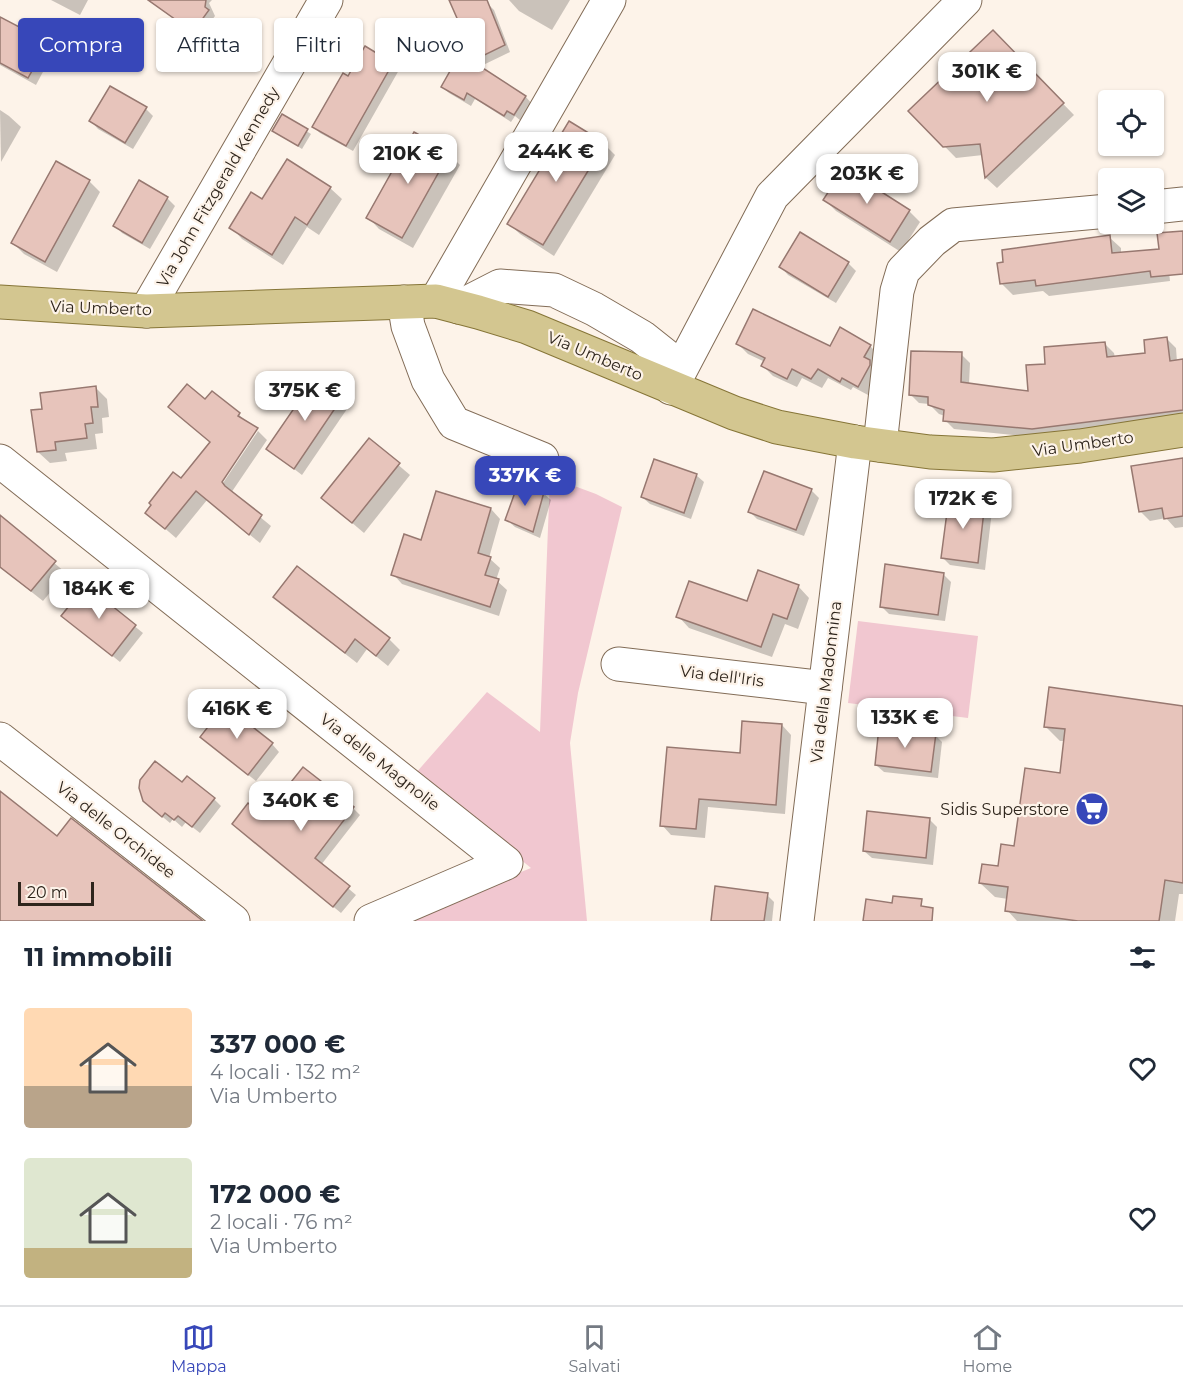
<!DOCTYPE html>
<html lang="it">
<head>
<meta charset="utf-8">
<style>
  body { margin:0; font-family:Montserrat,sans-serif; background:#f2f2f3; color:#1f2937; height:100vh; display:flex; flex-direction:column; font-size:22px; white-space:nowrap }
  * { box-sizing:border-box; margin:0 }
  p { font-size:20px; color:#747a83 }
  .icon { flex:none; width:33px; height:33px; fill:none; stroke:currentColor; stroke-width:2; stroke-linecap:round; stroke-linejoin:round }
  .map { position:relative; height:921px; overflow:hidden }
  .drawer { display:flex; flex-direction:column; background:#fff; flex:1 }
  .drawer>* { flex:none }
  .hud { position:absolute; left:18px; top:18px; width:600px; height:54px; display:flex; gap:12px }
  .buttons { position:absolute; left:1098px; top:90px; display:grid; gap:12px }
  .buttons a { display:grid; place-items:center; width:66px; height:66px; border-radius:6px; background:#fff; box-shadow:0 2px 4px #0004; font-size:30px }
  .scale { position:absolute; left:18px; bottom:15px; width:76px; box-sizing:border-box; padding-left:6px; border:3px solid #2e251c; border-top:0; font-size:16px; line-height:21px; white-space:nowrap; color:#2e251c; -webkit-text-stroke:4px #fdf3e9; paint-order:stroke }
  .price { position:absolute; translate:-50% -51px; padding:0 14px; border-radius:12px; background:#fff; color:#222; font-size:20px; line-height:39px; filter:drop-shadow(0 2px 3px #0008) }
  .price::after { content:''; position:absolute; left:50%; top:36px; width:18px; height:14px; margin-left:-9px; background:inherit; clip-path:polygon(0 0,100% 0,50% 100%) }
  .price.selected { background:#3747b9; color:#fff }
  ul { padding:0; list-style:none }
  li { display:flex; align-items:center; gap:18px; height:150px; padding:0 24px }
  li span { display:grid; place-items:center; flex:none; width:168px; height:120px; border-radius:6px; color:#555 }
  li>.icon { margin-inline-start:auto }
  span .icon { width:72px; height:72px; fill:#fffc; stroke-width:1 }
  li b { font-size:26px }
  h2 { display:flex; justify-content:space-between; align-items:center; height:72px; padding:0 24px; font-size:26px }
  .tag { padding:0 21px; border-radius:6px; background:#fff; box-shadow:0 2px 4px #0004; font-size:21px; line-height:54px }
  .tag.selected { background:#3747b9; color:#fff }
  .menu { display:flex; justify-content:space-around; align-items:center; height:84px; border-top:2px solid #e0e1e3; background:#fff; font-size:16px; color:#747a83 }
  .menu a { display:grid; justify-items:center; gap:3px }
  .menu .selected { color:#3747b9 }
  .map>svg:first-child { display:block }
</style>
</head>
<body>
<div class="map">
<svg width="1183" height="921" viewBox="0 0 1183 921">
  <rect width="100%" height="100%" fill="#fdf3e9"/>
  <!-- grass -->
  <g fill="#f1c7d0">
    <path d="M550,477L596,494L622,507L578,693L570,743L587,921H399L531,868L415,774L487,692L540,732Z"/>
    <path d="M858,621L978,636L968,718L848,703Z"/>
  </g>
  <!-- shadow -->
  <g fill="#0003">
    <path d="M51,0H88L80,15Z"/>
    <path d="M148,0H212L209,3L215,16L199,37Z"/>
    <path d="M453,0H484L494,10L510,52L479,67L526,97L532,104L521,121L515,116L511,122L475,99L471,106L449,93L442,87L468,41Z"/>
    <path d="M509,0H570L552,30L519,11Z"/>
    <path d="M0,18L47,44L54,51L36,85L0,65Z"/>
    <path d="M993,32L1074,115L997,188L986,178L983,155L956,158L910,111Z"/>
    <path d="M365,48L393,64L399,70L353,151L320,133L314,127L348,78Z"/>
    <path d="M146,109L153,116L133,149L98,129L91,121Z"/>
    <path d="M0,110L9,116L21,127L1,162Z"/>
    <path d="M282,116L311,134L302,149L274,131Z"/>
    <path d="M604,144L615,155L554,256L520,234L508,223Z"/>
    <path d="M449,154L460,165L413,248L379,229L368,217Z"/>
    <path d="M287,161L330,188L342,199L319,235L307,227L283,265L242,239L231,227L262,201Z"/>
    <path d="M89,181L100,192L57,272L24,254L13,243Z"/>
    <path d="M140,182L167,198L175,206L150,249L122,233L115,225Z"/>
    <path d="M825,200L909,211L920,222L901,252L836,211Z"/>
    <path d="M800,234L848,263L856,271L836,303L788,275L781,267Z"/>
    <path d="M1109,237L1121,248V254L1168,262L1170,281L1049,296L1043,291L1013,295L1002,284Z"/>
    <path d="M1167,339L1176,348L1177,362L1183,361V419L1042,438L954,429L945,420V416L939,414L929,404L919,403L910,394L961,354L970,363L969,384L1029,393L1047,365L1105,344L1114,353L1115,358L1147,354Z"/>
    <path d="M738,344L831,348L870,346L880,356L879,375L868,395L853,387L851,390L828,378L822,388L802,378L797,387L773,376L763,366L765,362L748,354Z"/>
    <path d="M95,387L107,399L109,417L102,418L103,433L95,434L97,449L65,453L67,461L50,463L38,452L44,410Z"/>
    <path d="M341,392L349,399V406L302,475L268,449Z"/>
    <path d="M213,393L257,430H255L217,487L219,489L258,431L267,440L231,493L271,526L260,543L207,500L176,538L147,513L181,481L211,443L170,407L206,402Z"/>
    <path d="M369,440L410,475L364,533L323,498Z"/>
    <path d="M1183,459V527L1175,528L1166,518L1150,521L1140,511Z"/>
    <path d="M696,475L704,482L691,519L650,504L642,497Z"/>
    <path d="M811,490L819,498L804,536L757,519L750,512Z"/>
    <path d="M437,493L491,509L500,519L489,558L500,568L496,580L507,590L499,616L402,584L393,574L422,542Z"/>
    <path d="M543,493L551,500L540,538L515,527L507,520Z"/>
    <path d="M985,504L992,511L985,570L950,565L943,558Z"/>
    <path d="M0,517L66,573L43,601L0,567Z"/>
    <path d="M943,574L951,582L945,621L889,614L881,606Z"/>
    <path d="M798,586L809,598L798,629L785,624L772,657L689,628L678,616L748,603Z"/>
    <path d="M86,587L143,633L120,662L63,616Z"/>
    <path d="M275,597L389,639L400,650L388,666L367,649L357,663L286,608Z"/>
    <path d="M1183,707V894H1179L1175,921H1017L1007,910L1008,899L995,897L980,883L1000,868L1015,848L1061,775L1065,741H1060L1045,726Z"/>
    <path d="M782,725L791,735L785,814L708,807L705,838L671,835L662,825L741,755Z"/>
    <path d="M935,735L942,742L938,778L884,772L876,765Z"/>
    <path d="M209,744H272L279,752L256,781Z"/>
    <path d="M182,784L214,799L221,806L200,833L186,822L182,827L173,819L170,823L152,808Z"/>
    <path d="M353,808L360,815L321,865L356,895L341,913L241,831L265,819Z"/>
    <path d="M930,820L937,827L933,865L872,858L864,851Z"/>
    <path d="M767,895L774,902L772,921H712Z"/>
  </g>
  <!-- building -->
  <g fill="#e7c4bb" stroke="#977870" stroke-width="1.5">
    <path d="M148,0H206L205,7L209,10L193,32Z"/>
    <path d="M449,0H487L505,45L472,61L526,96L514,115L507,111L504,116L467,93L464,100L441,87L467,41Z"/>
    <path d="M0,17L48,42L28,78L0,63Z"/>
    <path d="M993,30L1064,103L985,178L980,144L943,147L908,111Z"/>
    <path d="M365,46L393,63L346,146L312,127L343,73L348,76Z"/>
    <path d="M110,86L147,107L125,143L89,121Z"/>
    <path d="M282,114L308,129L298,146L272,131Z"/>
    <path d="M569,121L605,143L543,245L507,224Z"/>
    <path d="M414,132L450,152L402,238L366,218Z"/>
    <path d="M287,159L331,187L307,225L295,217L272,255L229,228L251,192L262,199Z"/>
    <path d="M56,161L90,180L45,262L11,243Z"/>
    <path d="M844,168L910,210L890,242L823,200Z"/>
    <path d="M139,180L168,197L142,243L113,226Z"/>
    <path d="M1183,231V274L1151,277L1150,271L1036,286L1035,280L1000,284L997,263L1003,262L1002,250L1110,235L1112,253L1159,249L1157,233Z"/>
    <path d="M800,232L849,262L828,297L779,267Z"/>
    <path d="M753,309L830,346L840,327L871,345L864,357L870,360V365L858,387L842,378L840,382L818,369L811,379L792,369L787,379L761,366L765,358L736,344Z"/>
    <path d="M1167,337L1170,361L1183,359V410L1032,429L943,421L944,410L928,405V397L909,395L911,351L962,352L961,382L1028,391L1026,365L1045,364L1044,347L1105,342L1107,357L1145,353L1144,340Z"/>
    <path d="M320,381H329L337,385L342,390V398L294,469L266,449L308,388Z"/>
    <path d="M187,384L205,399L212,391L240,413L238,416L258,428L222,482L225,486L262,515L249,535L196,491L165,529L145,513L151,505L149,503L173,472L181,478L210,442L168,407Z"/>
    <path d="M96,386L98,407H91L93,423L85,424L87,438L55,442L56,450L37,452L31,410L42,409L40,393Z"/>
    <path d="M369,438L400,463L352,523L321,498Z"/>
    <path d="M1183,458V516L1164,519L1162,508L1139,512L1131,466Z"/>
    <path d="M654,459L697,474L684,513L641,497Z"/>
    <path d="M764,471L812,489L796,530L748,512Z"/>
    <path d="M518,484L544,492L533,532L505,520Z"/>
    <path d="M436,491L491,508L478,553L491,557L485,575L499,579L490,607L391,575L404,534L421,540Z"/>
    <path d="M949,497L985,502L978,563L941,558Z"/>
    <path d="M0,515L56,561L31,591L0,567Z"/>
    <path d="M885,564L944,573L938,615L880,607Z"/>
    <path d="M297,566L390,638L376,656L355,639L345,653L273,597Z"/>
    <path d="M758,570L799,585L787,619L773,614L761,647L676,617L689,581L747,601Z"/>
    <path d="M86,585L136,625L112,656L61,616Z"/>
    <path d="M1049,687L1183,706V883L1165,880L1159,921H1078L1005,911L1008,887L979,883L982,864L998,866L1001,844L1014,846L1025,768L1060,773L1065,729L1044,727Z"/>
    <path d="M225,705L273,743L248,775L200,737Z"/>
    <path d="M742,721L782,724L776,805L699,799L696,829L660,826L667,747L740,753Z"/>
    <path d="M879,727L936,733L931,772L875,765Z"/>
    <path d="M155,761L182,782L187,776L215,798L192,827L178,816L174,820L165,813L162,817L143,801L139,788L140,780Z"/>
    <path d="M303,767L354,807L315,858L350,886L333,907L232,824L248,803L264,816Z"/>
    <path d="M0,791L57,836L71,818L203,921H0Z"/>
    <path d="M867,811L930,818L926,858L863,851Z"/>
    <path d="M715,886L768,893L764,921H711Z"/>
    <path d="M893,896L922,899L921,906L933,908L932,921H863L866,899L892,903Z"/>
  </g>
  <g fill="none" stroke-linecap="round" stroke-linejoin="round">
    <!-- minor casing -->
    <g stroke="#826c57" stroke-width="35">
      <g id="minor">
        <path d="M1154,207L1183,204"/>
        <path d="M436,301L609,0"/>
        <path d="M404,302L408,326L428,380L454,423L542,459"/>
        <path d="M459,307L500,286L554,290L594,309L642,337L681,368"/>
        <path d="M146,311L326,0"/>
        <path d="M671,388L772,196L965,0"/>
        <path d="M880,445L897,291L903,271L932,241L953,225L1108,211"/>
        <path d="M0,461L506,863L371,921"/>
        <path d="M618,664L825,688"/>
        <path d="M0,739L233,921"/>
        <path d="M797,921L855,442"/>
      </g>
    </g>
    <!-- major casing -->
    <g stroke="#867537" stroke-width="35">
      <path id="major" d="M0,302L146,311L436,301L478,312L527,327L734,413L777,427L855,442L930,452L993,455L1080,446L1183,430"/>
    </g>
    <!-- minor -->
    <use href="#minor" stroke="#fff" stroke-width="33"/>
    <!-- major -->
    <use href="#major" stroke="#d3c690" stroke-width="33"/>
  </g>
  <!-- icons -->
  <defs>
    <g id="supermarket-disc" transform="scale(1.725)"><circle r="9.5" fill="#3747b9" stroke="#fdf3e9"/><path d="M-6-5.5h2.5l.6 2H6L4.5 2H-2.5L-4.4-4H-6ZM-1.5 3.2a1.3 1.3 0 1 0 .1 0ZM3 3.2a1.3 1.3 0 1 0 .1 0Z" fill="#fff"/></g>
  </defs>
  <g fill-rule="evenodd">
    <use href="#supermarket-disc" x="1092" y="809"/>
  </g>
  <g text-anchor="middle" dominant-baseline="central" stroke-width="4.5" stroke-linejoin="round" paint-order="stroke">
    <!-- street labels -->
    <g font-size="16" fill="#2e251c" stroke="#fdf3e9">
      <text transform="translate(218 187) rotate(-60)">Via John Fitzgerald Kennedy</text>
      <text transform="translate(101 308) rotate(2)">Via Umberto</text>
      <text transform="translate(595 356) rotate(23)">Via Umberto</text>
      <text transform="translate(1083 444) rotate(-8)">Via Umberto</text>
      <text transform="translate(722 676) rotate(7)">Via dell'Iris</text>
      <text transform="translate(826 682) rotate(-83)">Via della Madonnina</text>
      <text transform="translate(380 762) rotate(38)">Via delle Magnolie</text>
      <text transform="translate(116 830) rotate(38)">Via delle Orchidee</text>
    </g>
    <!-- poi labels -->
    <g font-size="16" fill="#2e251c" stroke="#fdf3e9" text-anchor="end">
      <text x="1069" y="809">Sidis Superstore</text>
    </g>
  </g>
</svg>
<div class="buttons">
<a><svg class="icon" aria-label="locate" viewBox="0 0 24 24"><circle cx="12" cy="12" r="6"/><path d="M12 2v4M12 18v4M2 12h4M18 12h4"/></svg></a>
<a><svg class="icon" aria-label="layers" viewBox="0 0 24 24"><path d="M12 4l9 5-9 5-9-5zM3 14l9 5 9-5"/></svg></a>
</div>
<div class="scale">20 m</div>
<b class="price" style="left:987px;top:103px">301K €</b>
<b class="price" style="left:556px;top:183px">244K €</b>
<b class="price" style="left:408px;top:185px">210K €</b>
<b class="price" style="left:867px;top:205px">203K €</b>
<b class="price" style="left:305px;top:422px">375K €</b>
<b class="price selected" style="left:525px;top:507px">337K €</b>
<b class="price" style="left:963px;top:530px">172K €</b>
<b class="price" style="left:99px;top:620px">184K €</b>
<b class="price" style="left:237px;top:740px">416K €</b>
<b class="price" style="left:905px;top:749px">133K €</b>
<b class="price" style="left:301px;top:832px">340K €</b>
<div class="hud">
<a class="tag selected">Compra</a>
<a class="tag">Affitta</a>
<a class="tag">Filtri</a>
<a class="tag">Nuovo</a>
</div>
</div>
<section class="drawer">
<h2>11 immobili<svg class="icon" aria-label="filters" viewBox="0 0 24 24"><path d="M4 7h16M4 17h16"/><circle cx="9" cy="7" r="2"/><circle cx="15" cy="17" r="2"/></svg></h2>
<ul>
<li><span style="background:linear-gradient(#ffd9b3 65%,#b9a48a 0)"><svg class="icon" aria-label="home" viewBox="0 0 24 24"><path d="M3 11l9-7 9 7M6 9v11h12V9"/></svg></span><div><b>337 000 €</b><p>4 locali · 132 m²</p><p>Via Umberto</p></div><svg class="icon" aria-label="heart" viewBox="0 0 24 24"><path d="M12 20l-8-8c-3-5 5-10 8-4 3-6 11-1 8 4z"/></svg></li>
<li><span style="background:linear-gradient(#dfe7d0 75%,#c2b280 0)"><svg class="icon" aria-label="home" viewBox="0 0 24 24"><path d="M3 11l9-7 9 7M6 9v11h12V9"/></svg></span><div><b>172 000 €</b><p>2 locali · 76 m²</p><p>Via Umberto</p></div><svg class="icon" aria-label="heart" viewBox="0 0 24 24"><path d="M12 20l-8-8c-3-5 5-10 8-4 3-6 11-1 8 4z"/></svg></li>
</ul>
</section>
<nav class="menu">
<a class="selected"><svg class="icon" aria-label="map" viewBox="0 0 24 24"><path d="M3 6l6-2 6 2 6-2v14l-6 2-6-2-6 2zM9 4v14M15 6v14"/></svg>Mappa</a>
<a><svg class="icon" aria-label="saved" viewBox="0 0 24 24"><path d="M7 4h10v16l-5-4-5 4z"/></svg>Salvati</a>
<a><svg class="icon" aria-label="home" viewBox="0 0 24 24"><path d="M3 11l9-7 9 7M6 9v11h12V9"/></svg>Home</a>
</nav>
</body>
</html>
